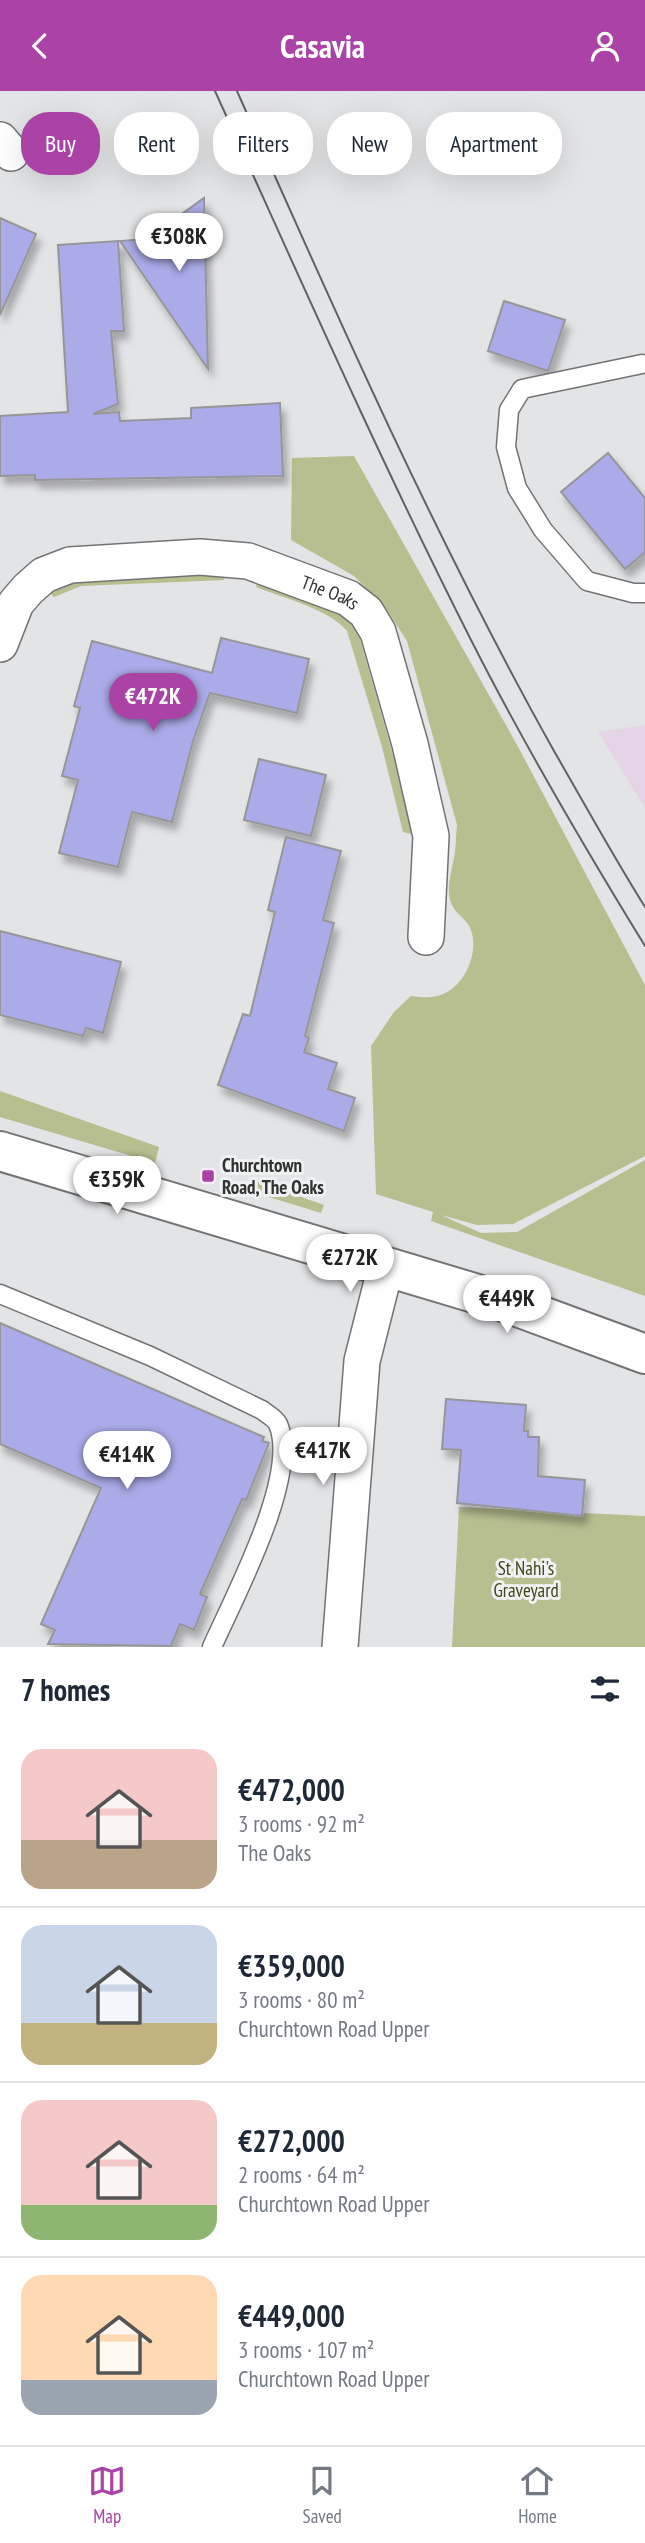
<!DOCTYPE html>
<html lang="en">
<head>
<meta charset="utf-8">
<style>
  body { margin:0; font-family:"PT Sans Narrow",sans-serif; background:#f6f6f7; color:#1f2937; height:100vh; display:flex; flex-direction:column; font-size:26px; white-space:nowrap }
  * { box-sizing:border-box; margin:0 }
  p { font-size:23px; color:#747a83 }
  .icon { flex:none; width:38px; height:38px; fill:none; stroke:currentColor; stroke-width:2; stroke-linecap:round; stroke-linejoin:round }
  .map { position:relative; height:1556px; overflow:hidden }
  .drawer { display:flex; flex-direction:column; background:#fff; flex:1 }
  .drawer>* { flex:none }
  .guide { position:absolute; left:21px; top:21px; width:604px; height:63px; display:flex; gap:14px }
  .price { position:absolute; translate:-50% -60px; padding:0 16px; border-radius:24px; background:#fff; color:#222; font-size:23px; line-height:46px; filter:drop-shadow(0 2px 4px #0008) }
  .price::after { content:''; position:absolute; left:50%; top:42px; width:21px; height:16px; margin-left:-10px; background:inherit; clip-path:polygon(0 0,100% 0,50% 100%) }
  .price.active { background:#ab43a6; color:#fff }
  ul { padding:0; list-style:none }
  li { display:flex; align-items:center; gap:21px; height:175px; padding:0 21px }
  li+li { border-top:2px solid #e0e1e3 }
  li span { display:grid; place-items:center; flex:none; width:196px; height:140px; border-radius:21px; color:#555 }
  li>.icon { margin-inline-start:auto }
  span .icon { width:84px; height:84px; fill:#fffc; stroke-width:1 }
  li b { font-size:30px }
  h2 { display:flex; justify-content:space-between; align-items:center; height:84px; padding:0 21px; font-size:30px }
  .chip { padding:0 24px; border-radius:28px; background:#fff; box-shadow:0 7px 28px #0002; font-size:24px; line-height:63px }
  .chip.active { background:#ab43a6; color:#fff }
  header { display:flex; justify-content:space-between; align-items:center; height:91px; padding:0 21px; background:#ab43a6; color:#fff; font-size:32px; font-weight:800 }
  .menu { display:flex; justify-content:space-around; align-items:center; height:98px; border-top:2px solid #e0e1e3; background:#fff; font-size:19px; color:#747a83 }
  .menu a { display:grid; justify-items:center; gap:4px }
  .menu .active { color:#ab43a6 }
  .map>svg:first-child { display:block }
</style>
</head>
<body>
<header><svg class="icon" aria-label="back" viewBox="0 0 24 24"><path d="M15 5l-7 7 7 7"/></svg>Casavia<svg class="icon" aria-label="person" viewBox="0 0 24 24"><circle cx="12" cy="8" r="4"/><path d="M4 21q1-7 8-7t8 7"/></svg></header>
<div class="map">
<svg width="645" height="1556" viewBox="0 0 645 1556">
  <defs>
    <filter id="shadow"><feDropShadow dx="4.5" dy="8" stdDeviation="3.5" flood-color="#0004"/></filter>
  </defs>
  <rect width="100%" height="100%" fill="#e3e4e6"/>
  <!-- commercial -->
  <path fill="#e5d4e5" d="M645,634V717L598,641Z"/>
  <!-- green -->
  <g fill="#b7be90">
    <path d="M354,365L516,652L645,894V1065L513,1133L477,1134L441,1124L481,1142L517,1141L645,1069V1205L431,1130L433,1121L376,1103L371,955L394,921L411,905C421,906 433,908 443,903C465,894 479,862 471,839C466,825 451,823 449,803C448,789 453,775 455,761C456,752 456,743 457,734L407,550L387,519L354,485L291,449L292,367Z"/>
    <path d="M226,481L224,489L81,495L54,506L50,502L77,489Z"/>
    <path d="M258,489L345,525L351,530L359,545L410,724L411,743L403,741L382,656L347,540C331,519 281,506 256,496Z"/>
    <path d="M0,1000L159,1056L155,1072L0,1026Z"/>
    <path d="M256,1090L324,1114L321,1122L252,1101Z"/>
    <path d="M459,1416L645,1425V1556H452Z"/>
  </g>
  <!-- building -->
  <g fill="#ababe9" stroke="#969698" stroke-width="2" filter="url(#shadow)">
    <path d="M204,107L208,278L120,150L147,148Z"/>
    <path d="M0,127L36,143L0,224Z"/>
    <path d="M118,150L124,240H111L118,313L93,323L119,321L120,330L191,327V317L280,312L283,385L35,389V384L0,385V325L68,321L58,154Z"/>
    <path d="M504,210L565,229L548,280L488,260Z"/>
    <path d="M608,362L645,407V461L625,478L561,401Z"/>
    <path d="M221,547L309,568L297,622L210,602L193,650L172,731L132,721L118,776L59,762L78,689L62,685L80,617L74,615L92,550L212,582Z"/>
    <path d="M259,668L326,684L311,745L244,729Z"/>
    <path d="M286,746L341,760L323,829L334,832L305,945L309,947L304,961L337,972L328,998L355,1007L344,1040L218,994L243,923L250,925L275,821L268,819Z"/>
    <path d="M0,840L121,871L103,942L86,937L83,945L0,924Z"/>
    <path d="M0,1232L264,1346L262,1350L269,1352L246,1409L242,1408L200,1503L207,1506L194,1539L180,1533L171,1555L48,1553L55,1539L41,1533L101,1397L0,1353Z"/>
    <path d="M446,1308L526,1314L524,1340H528V1346H539L538,1385L585,1389L582,1425L457,1412L461,1359L442,1358Z"/>
  </g>
  <g fill="none" stroke-linecap="round" stroke-linejoin="round">
    <!-- service casing -->
    <g stroke="#727374" stroke-width="21">
      <g id="service">
        <path d="M642,273L522,298L509,319L506,356L517,397L543,439L587,490L633,502H645"/>
        <path d="M0,1203L150,1265L262,1319C267,1323 275,1327 278,1333C300,1384 234,1506 212,1556"/>
      </g>
    </g>
    <!-- minor casing -->
    <g stroke="#727374" stroke-width="38">
      <g id="minor">
        <path d="M0,49L11,62"/>
        <path id="s1" d="M0,553L16,512L28,498L44,484L70,474L200,466L248,470L348,507L366,521L378,541L410,653L431,745L426,846"/>
        <path d="M340,1556L362,1270L386,1175"/>
      </g>
    </g>
    <!-- secondary casing -->
    <g stroke="#727374" stroke-width="42">
      <path id="secondary" d="M0,1060L504,1211L645,1263"/>
    </g>
    <!-- service -->
    <use href="#service" stroke="#fff" stroke-width="18"/>
    <!-- minor -->
    <use href="#minor" stroke="#fff" stroke-width="35"/>
    <!-- secondary -->
    <use href="#secondary" stroke="#fff" stroke-width="38"/>
    <!-- tram -->
    <g stroke="#616263" stroke-width="2">
      <path d="M215,0C298,183 379,367 470,547C523,652 583,754 645,855"/>
      <path d="M237,0C336,223 435,447 554,660C584,712 613,765 645,816"/>
    </g>
  </g>
  <!-- markers -->
  <rect fill="#ab43a6" stroke="#f0f1f3" stroke-width="2.5" x="201" y="1078" width="14" height="14" rx="3.5"/>
  <g text-anchor="middle" dominant-baseline="central" stroke-width="6" stroke-linejoin="round" paint-order="stroke">
    <!-- street labels -->
    <g font-size="19" fill="#303131" stroke="#f0f1f3">
      <text stroke="none"><textPath href="#s1" startOffset="378">The Oaks</textPath></text>
    </g>
    <!-- poi labels -->
    <g font-size="19" font-weight="bold" fill="#303131" stroke="#f0f1f3" text-anchor="start">
      <text x="222" y="1074">Churchtown<tspan x="222" dy="22">Road, The Oaks</tspan></text>
    </g>
    <!-- park labels -->
    <g font-size="19" fill="#434816" stroke="#f0f1f3">
      <text x="526" y="1477">St Nahi's<tspan x="526" dy="22">Graveyard</tspan></text>
    </g>
  </g>
</svg>
<b class="price" style="left:179px;top:182px">€308K</b>
<b class="price active" style="left:153px;top:642px">€472K</b>
<b class="price" style="left:117px;top:1125px">€359K</b>
<b class="price" style="left:350px;top:1203px">€272K</b>
<b class="price" style="left:507px;top:1244px">€449K</b>
<b class="price" style="left:323px;top:1396px">€417K</b>
<b class="price" style="left:127px;top:1400px">€414K</b>
<div class="guide">
<a class="chip active">Buy</a>
<a class="chip">Rent</a>
<a class="chip">Filters</a>
<a class="chip">New</a>
<a class="chip">Apartment</a>
</div>
</div>
<section class="drawer">
<h2>7 homes<svg class="icon" aria-label="filters" viewBox="0 0 24 24"><path d="M4 7h16M4 17h16"/><circle cx="9" cy="7" r="2"/><circle cx="15" cy="17" r="2"/></svg></h2>
<ul>
<li><span style="background:linear-gradient(#f6c9c9 65%,#b9a48a 0)"><svg class="icon" aria-label="home" viewBox="0 0 24 24"><path d="M3 11l9-7 9 7M6 9v11h12V9"/></svg></span><div><b>€472,000</b><p>3 rooms · 92 m²</p><p>The Oaks</p></div></li>
<li><span style="background:linear-gradient(#c9d6e8 70%,#c2b280 0)"><svg class="icon" aria-label="home" viewBox="0 0 24 24"><path d="M3 11l9-7 9 7M6 9v11h12V9"/></svg></span><div><b>€359,000</b><p>3 rooms · 80 m²</p><p>Churchtown Road Upper</p></div></li>
<li><span style="background:linear-gradient(#f6c9c9 75%,#8fb573 0)"><svg class="icon" aria-label="home" viewBox="0 0 24 24"><path d="M3 11l9-7 9 7M6 9v11h12V9"/></svg></span><div><b>€272,000</b><p>2 rooms · 64 m²</p><p>Churchtown Road Upper</p></div></li>
<li><span style="background:linear-gradient(#ffd9b3 75%,#9aa5b1 0)"><svg class="icon" aria-label="home" viewBox="0 0 24 24"><path d="M3 11l9-7 9 7M6 9v11h12V9"/></svg></span><div><b>€449,000</b><p>3 rooms · 107 m²</p><p>Churchtown Road Upper</p></div></li>
</ul>
</section>
<nav class="menu">
<a class="active"><svg class="icon" aria-label="map" viewBox="0 0 24 24"><path d="M3 6l6-2 6 2 6-2v14l-6 2-6-2-6 2zM9 4v14M15 6v14"/></svg>Map</a>
<a><svg class="icon" aria-label="saved" viewBox="0 0 24 24"><path d="M7 4h10v16l-5-4-5 4z"/></svg>Saved</a>
<a><svg class="icon" aria-label="home" viewBox="0 0 24 24"><path d="M3 11l9-7 9 7M6 9v11h12V9"/></svg>Home</a>
</nav>
</body>
</html>
